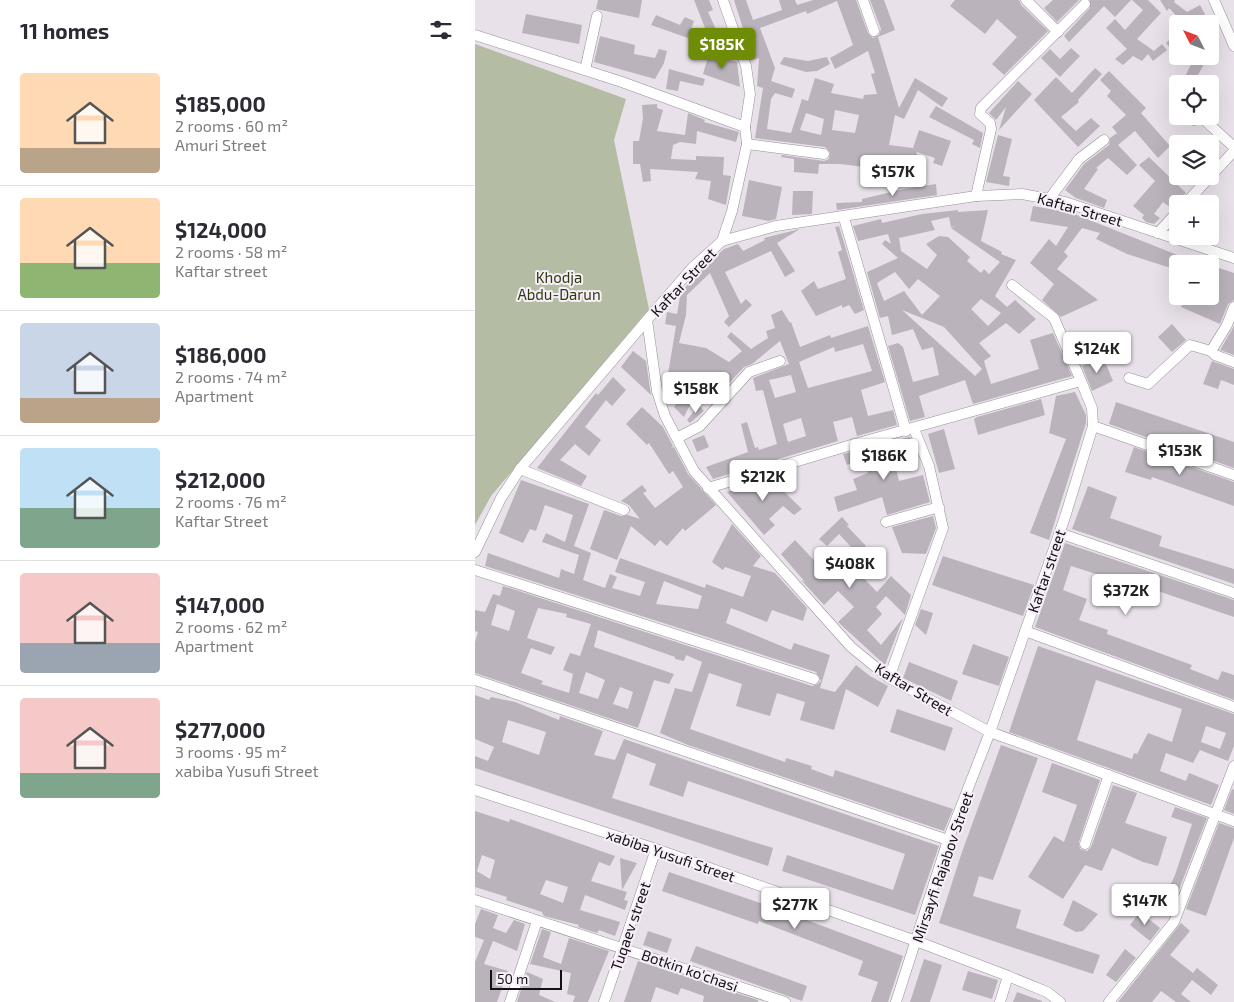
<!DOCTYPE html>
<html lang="en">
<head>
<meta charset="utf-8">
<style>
  body { margin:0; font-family:"Exo 2",sans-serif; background:#f7f7f7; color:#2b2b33; height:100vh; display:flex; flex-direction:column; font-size:19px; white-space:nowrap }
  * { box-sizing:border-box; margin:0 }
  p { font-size:16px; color:#7c7c81 }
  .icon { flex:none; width:28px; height:28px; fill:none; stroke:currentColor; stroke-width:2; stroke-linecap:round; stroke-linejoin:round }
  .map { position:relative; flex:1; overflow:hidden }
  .details { display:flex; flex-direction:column; background:#fff; width:475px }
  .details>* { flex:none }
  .needle { width:32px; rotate:312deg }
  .buttons { position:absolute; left:694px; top:15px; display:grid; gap:10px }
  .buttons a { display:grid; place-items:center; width:50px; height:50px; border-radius:5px; background:#fff; box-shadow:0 5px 20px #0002; font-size:25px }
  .scale { position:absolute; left:15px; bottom:12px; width:72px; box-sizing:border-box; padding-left:5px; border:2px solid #141115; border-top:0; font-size:14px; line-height:18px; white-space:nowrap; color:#141115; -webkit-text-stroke:4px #f6eef8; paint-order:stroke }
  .price { position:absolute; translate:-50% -42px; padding:0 11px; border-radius:5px; background:#fff; color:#222; font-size:16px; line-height:32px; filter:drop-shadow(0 1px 2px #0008) }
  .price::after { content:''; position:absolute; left:50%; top:30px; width:15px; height:11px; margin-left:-8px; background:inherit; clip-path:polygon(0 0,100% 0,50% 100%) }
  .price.active { background:#6f8c07; color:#fff }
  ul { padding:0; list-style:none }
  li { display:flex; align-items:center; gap:15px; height:125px; padding:0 20px }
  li+li { border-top:1px solid #e1e1e2 }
  li span { display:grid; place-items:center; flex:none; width:140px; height:100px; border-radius:5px; color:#555 }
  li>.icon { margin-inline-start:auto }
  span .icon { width:60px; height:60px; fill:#fffc; stroke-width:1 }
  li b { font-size:21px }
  h2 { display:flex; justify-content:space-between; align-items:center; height:60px; padding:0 20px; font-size:21px }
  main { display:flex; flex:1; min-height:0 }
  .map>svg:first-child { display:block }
</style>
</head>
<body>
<main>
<section class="details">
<h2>11 homes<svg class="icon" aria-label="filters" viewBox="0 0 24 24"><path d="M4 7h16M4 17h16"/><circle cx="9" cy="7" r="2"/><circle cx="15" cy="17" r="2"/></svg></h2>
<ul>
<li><span style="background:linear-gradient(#ffd9b3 75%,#b9a48a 0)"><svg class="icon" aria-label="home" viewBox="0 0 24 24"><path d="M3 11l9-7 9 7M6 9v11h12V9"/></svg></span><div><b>$185,000</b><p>2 rooms · 60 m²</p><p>Amuri Street</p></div></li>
<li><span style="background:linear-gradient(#ffd9b3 65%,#8fb573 0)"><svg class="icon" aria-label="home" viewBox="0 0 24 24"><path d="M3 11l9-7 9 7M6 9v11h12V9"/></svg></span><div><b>$124,000</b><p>2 rooms · 58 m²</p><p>Kaftar street</p></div></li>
<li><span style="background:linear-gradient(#c9d6e8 75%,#b9a48a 0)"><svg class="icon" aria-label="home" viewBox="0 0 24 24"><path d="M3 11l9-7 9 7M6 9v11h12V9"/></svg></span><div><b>$186,000</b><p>2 rooms · 74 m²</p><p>Apartment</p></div></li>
<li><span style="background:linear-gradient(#bfe0f5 60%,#7fa58c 0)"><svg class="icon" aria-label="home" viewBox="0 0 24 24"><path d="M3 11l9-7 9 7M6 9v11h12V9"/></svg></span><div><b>$212,000</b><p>2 rooms · 76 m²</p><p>Kaftar Street</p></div></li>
<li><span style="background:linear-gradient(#f6c9c9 70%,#9aa5b1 0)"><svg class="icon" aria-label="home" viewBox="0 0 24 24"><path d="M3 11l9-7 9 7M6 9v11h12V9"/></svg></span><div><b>$147,000</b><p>2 rooms · 62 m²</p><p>Apartment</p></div></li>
<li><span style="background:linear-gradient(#f6c9c9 75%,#7fa58c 0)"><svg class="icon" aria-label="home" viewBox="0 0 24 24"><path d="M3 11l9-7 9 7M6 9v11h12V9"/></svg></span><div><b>$277,000</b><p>3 rooms · 95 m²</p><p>xabiba Yusufi Street</p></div></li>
</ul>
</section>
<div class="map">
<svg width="759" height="1002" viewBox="0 0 759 1002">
  <rect width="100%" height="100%" fill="#e9e1ea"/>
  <!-- green -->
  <path fill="#b4bca4" d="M0,44L151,99L139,140L174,309L16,496L0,525Z"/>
  <!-- building -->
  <g fill="#bab3bc" fill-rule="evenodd">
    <path d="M123,0H167L164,18L121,9Z"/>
    <path d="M219,0H234L238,10L233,12L243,34L234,38Z"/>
    <path d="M259,0H271L278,20L307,10L304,0H320L322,5L338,0H381L393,33L398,38L404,35L406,29L395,0H409L420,30L403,37L424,108L440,78L473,98L467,107L443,90L429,119L420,115L414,145L438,148L444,130L476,141L467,166L458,163L460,158L442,152L439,173L365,164H344L343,174L319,172V159L306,157L307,155L349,161L354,159L355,152L350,147L280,138L288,88L282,86L284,58L278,60ZM362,1L378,45L355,58L360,69L393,51L400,73L396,74L402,94L389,95L388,99L356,93L359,84L340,78L333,101L327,99L316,133L292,129L296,99L300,93L317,98L320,89L296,81L300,68L285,28L331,11L332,14ZM360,110L384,115L380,133L357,130ZM331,113L349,119L346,135L325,130Z"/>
    <path d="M480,0H544L546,5L573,31L529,75L517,64L542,37L522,19L510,34L475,6Z"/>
    <path d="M578,0H604L582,22L569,8Z"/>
    <path d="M615,0H656L640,17L629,6L594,42L589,36L615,8Z"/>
    <path d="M657,0H673L686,13L662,39L679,51L687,44L692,50L678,61L673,54L667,61L658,56L648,65L640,59L652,49L631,28L640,19L650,30L668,10Z"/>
    <path d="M685,0H700L699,2L712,12L725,5L735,24H709L694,8L692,11Z"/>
    <path d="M51,14L107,25L104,44L47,33Z"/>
    <path d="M181,15L205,25L210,17L219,21L213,38L176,25Z"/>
    <path d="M702,33V57L691,43Z"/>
    <path d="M125,36L160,45L159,54L180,58L184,49L192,51L189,63L180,79L119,62Z"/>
    <path d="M596,48L605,56L585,77L566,58L575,49L585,59Z"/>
    <path d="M234,54L262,62L265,87L228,74Z"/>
    <path d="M309,57L333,61L352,57L355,64L342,71L331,72L305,64Z"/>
    <path d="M719,59L729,64L718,84H706Z"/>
    <path d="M620,68L627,74L603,100L604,102L586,117L601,131L616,118L625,126L603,147L559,100L581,77L597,93Z"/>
    <path d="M194,69L230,79L228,86L205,81L203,91L191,89Z"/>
    <path d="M634,71L671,108L666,113L695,146L683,158L660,131L643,145L662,165L652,175L633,158L621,168L623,169L609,189L632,200L629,208L601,198L590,190L609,164L634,145L635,138L642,133L637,127L651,115L632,96L636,91L625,80Z"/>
    <path d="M543,81L557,94L524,130L531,107L521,120L514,113Z"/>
    <path d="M182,104V108L188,110L182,131L210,135L213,113L230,120L229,122L264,132L261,142L222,131L221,144L205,142L198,145L196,159L221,160V156L249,157L248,175L256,176L251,205L233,199L236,181L220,179L223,172L175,169L176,181L168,182L165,164H158V141H164L168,118L167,105Z"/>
    <path d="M461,106L508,133L505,148L497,144L499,140L454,117Z"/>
    <path d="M523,135L537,139L528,176L535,177L534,186L511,182Z"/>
    <path d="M674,157L711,193L696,208L688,202L679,214L685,218L679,224L671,222L667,218L669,215L658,206L680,181L664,165Z"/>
    <path d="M274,180L307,187L301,219L294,221L267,216Z"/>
    <path d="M461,184L462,195L362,210L361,203L387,202V199L429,189Z"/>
    <path d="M318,191H338L337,214L317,215Z"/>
    <path d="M558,206L597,213L725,264H702V270L652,254L621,239L625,233L607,228L589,252L593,256L582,269L623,300L586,317L567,300L579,284L555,263L574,239L581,246L593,227L555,221Z"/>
    <path d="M483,210V212L513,210L506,241L527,252L526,254L541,260L520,296L532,307L540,300L561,319L544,334L531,323L504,343L516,356L509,361L516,384L564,369L555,340L578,333L597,376L498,404L490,380L444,396L450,417L435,421L413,346L423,343L428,347L438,382L464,375L458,347L447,350L438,329L417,335L413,316L405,318L392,272L423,258L407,244L410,240L416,244L413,234L383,241L378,226L406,219L407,223L447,214ZM474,217L476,227L480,226L476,228L525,262L514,274L509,269L506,273L492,261L495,257L473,237L464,236L451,244L462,255L452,269L426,251L424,238L460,230L456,221ZM420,272L434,289L443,279L465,296L447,315L429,291L409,301L402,283ZM506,299L526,313L513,326L496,309ZM427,310L469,327L507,369L500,376Z"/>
    <path d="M364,226L389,310L380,314L374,305L367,308V305L341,316L326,291L339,281L343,289L371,279L363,252L367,250L360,227Z"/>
    <path d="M325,229L302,243L320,271L310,277L296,251L250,272L266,304L271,299L277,305L254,327L249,322L254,316L235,273L212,295L211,315L204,343L231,348L254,362L267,351L252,337L256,332L276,349L293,338L291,331L300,328L296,315L307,310L315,323L316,322L325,347L355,335L356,338L393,326L410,382L386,390L393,416L418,410L422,425L382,436L377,417L358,422L363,441L238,479L231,467L273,452L266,424L272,422L280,448L283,447L284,450L302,444L288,390L281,391L278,378L314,364L305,341L277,364L269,367L244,394L239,389L251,385L231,372L209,417L199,407L210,393L197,389L192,380L201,326L190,324L192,312L202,314L205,297L203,295L234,262L241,259L240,257L249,249L263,244L268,251L290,240L289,238ZM388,344L397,371L333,388L324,362L359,347L360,352ZM316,375L321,392L300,398L294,380ZM326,418L331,436L313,442L308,424Z"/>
    <path d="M735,265L759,273V300L753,304L745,324L706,307L711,296H735Z"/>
    <path d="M697,324L711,340L697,352L683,337Z"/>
    <path d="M759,326V355L745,350Z"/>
    <path d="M158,351L171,361L176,395L146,367Z"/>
    <path d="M628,357L638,381L617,391L607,366Z"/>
    <path d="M737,361L759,369V385L746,380L743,389L728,384Z"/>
    <path d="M138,377L151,390L137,406L131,400L110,427L126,440L114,456L100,444L85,460L112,476L106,486L62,468L121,393L123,395Z"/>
    <path d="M600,392L611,415V423L574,540L555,533L591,439L574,433L581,396Z"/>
    <path d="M566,399L570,415L503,435L499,419L502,417Z"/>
    <path d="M641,402L759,442V468L634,424Z"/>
    <path d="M224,405L229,411L215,423L212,420Z"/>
    <path d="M167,407L188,427L198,446L196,448L199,447L213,474L241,505L210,531L208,528L192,546L185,540L180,546L156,526L142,560L115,549L129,510L146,516L153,515L165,519L154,505L146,501L167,485L172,491L168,493L180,508L208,487L198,471L194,474L174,443L172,445L151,424Z"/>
    <path d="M469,429L480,469L464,473L453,434Z"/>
    <path d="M229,435L234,447L222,452L217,440Z"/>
    <path d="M435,437L438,445L417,452L424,481L448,475L455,502L412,515L407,497L363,512L359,497L382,490L378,479L393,473L388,457L372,465L368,454Z"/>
    <path d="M659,447L759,482V506L677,477L676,480L650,472Z"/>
    <path d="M294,477L327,509L319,515L308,506L294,519L300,525L289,535L252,492Z"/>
    <path d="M46,480L114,504L99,546L116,553L108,580L130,588L135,574L142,577L137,588L165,596L170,582L140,572L145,558L230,588L231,584L268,597L276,576L250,567L248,570L237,562L257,524L286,556L278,566L300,573L332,608L328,621L297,610L292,622L256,608L251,623L316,650L319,643L355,655L345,688L360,692L381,665L395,676L413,686L403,707L371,689L359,730L325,720L330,702L302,693L295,716L261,706L267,684L234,673L215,729L310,762L311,758L337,766L336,769L358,777L360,770L478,809L469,831L213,745L185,733L200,688L217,692L227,662L211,655L209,661L200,659V657L123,630L119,647L199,674L194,684L179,680L163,728L0,673V642L3,632L0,631V610L10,612L18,594L25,596L28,586L337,686L343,684L346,681L341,672L10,566L13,553L84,578L86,569L99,574L104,555L67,542L71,533L90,542L98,515L70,505L61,531L55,529L48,543L24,533ZM189,581L227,596L223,609L181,604ZM22,604L40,611L34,631L16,625ZM63,608L92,614L91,617L116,624L105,656L95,653L88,670L98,674L94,693L66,684L68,681L46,673L56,648L76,655L80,647L52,638ZM111,672L130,680L123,699L104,693ZM145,687L158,692L153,709L138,704Z"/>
    <path d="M613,486L642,497L635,518L687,536L684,546L759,569V584L597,529Z"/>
    <path d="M458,516L461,528L451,554L427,553L417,527Z"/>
    <path d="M367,517L374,525L372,526L391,546L374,563L402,592L416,576L436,595L430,615L411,596L401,607L407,614L392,630L406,645L428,618L410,665L363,622L379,607L363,591L349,605L326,580L330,582L306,554L320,540L351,573L377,548L364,534L352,546L344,539Z"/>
    <path d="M590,543L759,600V617L677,589L675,594L649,585V583L596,566L588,590L612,599L604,620L633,630L632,634L717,665L715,669L743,680L747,671L759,675V700L560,627Z"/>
    <path d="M468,556L559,585L548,616L457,585Z"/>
    <path d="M446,609L458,613L451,635L440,625Z"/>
    <path d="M498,644L534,657L524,686L487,674Z"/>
    <path d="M563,646L759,714V746L753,761L725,750L718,763L691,753L685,771L711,781L714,773L744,785L736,805L534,732ZM621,680L707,709L697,742L673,733L662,754L659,753L657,759L602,740ZM731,726L751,733L745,749L726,742Z"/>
    <path d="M434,662L483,681L476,701L428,678Z"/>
    <path d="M0,695L14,700L16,697L40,702L84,720L85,716L128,731L119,755L140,760L149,739L464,846L440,915L307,871L312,855L418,890L430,854L213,781L208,797L174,785L181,764L152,753L137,798L298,848L293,866L0,768V756L13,761L19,747L0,739ZM33,720L71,732L64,755L27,742Z"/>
    <path d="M422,709L478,728L470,751L415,732Z"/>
    <path d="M526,745L563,758L518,880L504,876L498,896L546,910L541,928L625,955L618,974L464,923L487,852Z"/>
    <path d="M577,763L625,780L604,842L605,849L612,851L616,847L638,785L662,793L650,823L692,837L683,866L668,862L637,848L627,871L610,865L588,899L553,877L579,836L589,842L602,805L567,792Z"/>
    <path d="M757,789L759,790V814L749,810Z"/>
    <path d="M700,807L732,818L698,905L688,901L700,875L717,824L696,817Z"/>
    <path d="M0,811L34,822L35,819L140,856L135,866L124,862L116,881L152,892L149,900L153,901L150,910L110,895L105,910L145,922L140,936L124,930L122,933L103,927L104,925L69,916L67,912L31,900L32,897L0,887V870L15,879L20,860L7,855L2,871L0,870ZM71,880L93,887L88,903L65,894Z"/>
    <path d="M744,823L759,828V838L731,916L711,909Z"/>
    <path d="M145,858L162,863L147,890Z"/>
    <path d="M194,872L294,906L428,956L413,1002H396L403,982L383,975L388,961L284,921L283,924L187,891Z"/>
    <path d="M598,900L623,914L608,931L601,932L588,925Z"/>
    <path d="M6,909L23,915L18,928L31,933L39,920L50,924L42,951L18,941L9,964L33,971L22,1002H0V962L9,940L0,937V924Z"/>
    <path d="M665,912L685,928L675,941L655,925Z"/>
    <path d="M706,923L715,931L695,955L718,973L722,968L743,985L736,995L717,980L706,994L716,1002H701L686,991L677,1002H643Z"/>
    <path d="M67,929L76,932L68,957L86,964L94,938L134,951L113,1002H98L100,996L92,994L96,973L55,964Z"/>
    <path d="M173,931L197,939L192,953L168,945Z"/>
    <path d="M221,946L332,986L327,1001L215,961Z"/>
    <path d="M650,949L661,958L641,982L631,975Z"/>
    <path d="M449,959L467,965L459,990L455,1002H435Z"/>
    <path d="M163,961L283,1000V1002H228L229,996L206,988L203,995L181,987L176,1002H149Z"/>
    <path d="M493,971L523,980L517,999L487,990Z"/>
    <path d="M52,972L68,979L64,995L80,1002H42Z"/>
    <path d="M542,992L567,1001V1002H538Z"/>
  </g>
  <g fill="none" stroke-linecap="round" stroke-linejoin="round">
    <!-- minor casing -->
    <g stroke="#968f98" stroke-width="11">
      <g id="minor">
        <path d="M388,0L399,31"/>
        <path d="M551,0L583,32"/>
        <path d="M739,0L759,46"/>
        <path d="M0,35L147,82L270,127"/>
        <path d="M110,70L122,16"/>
        <path d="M719,120L725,116L759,147"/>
        <path d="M272,144L349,154"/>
        <path d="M501,196L516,129L515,123L505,114L506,108L610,4"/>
        <path d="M575,198L604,159L629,140"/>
        <path d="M710,204L759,151"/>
        <path d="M369,218L431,431"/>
        <path d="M683,233L702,212"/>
        <path d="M247,241L257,211L272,144L270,127L275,94L271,66L248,0"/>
        <path d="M759,258L590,202L547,194L501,196L301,226L247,241L217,268L172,320L182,391L190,416L219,471L376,647L414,678L515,732L759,821"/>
        <path d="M537,285L579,318L606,381"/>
        <path d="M759,307L752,325L736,351L740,355L759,362"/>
        <path d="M654,378L673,384L715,345L736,351"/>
        <path d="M618,426L759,475"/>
        <path d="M202,438L225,426L274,372L305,361"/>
        <path d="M45,469L149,510"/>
        <path d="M233,488L376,445L606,381L617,408L618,426L590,517L515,732L473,840L421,1002"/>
        <path d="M411,522L464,507"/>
        <path d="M584,533L759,593"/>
        <path d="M0,552L26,498L45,469L172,320"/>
        <path d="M0,570L339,679"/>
        <path d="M550,631L759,707"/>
        <path d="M414,678L468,528L454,466L439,429"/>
        <path d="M0,680L473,840"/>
        <path d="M0,790L181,849L441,941L533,976L572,992L585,1002"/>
        <path d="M610,844L634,775"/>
        <path d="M0,900L310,1002"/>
        <path d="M35,1002L62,921"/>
        <path d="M129,1002L181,849"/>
        <path d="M525,1002L533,976"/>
        <path d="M634,1002L699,922L759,766"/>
      </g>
    </g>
    <!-- minor -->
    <use href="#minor" stroke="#fff" stroke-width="10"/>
  </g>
  <g text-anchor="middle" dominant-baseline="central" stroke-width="4" stroke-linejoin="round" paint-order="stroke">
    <!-- street labels -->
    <g font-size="15" fill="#141115" stroke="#f6eef8">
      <text transform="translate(605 209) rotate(16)">Kaftar Street</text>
      <text transform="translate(208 282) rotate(-47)">Kaftar Street</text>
      <text transform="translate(571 571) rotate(-71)">Kaftar street</text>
      <text transform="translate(439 689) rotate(31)">Kaftar Street</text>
      <text transform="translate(196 855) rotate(19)">xabiba Yusufi Street</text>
      <text transform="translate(467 867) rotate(-71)">Mirsayfi Rajabov Street</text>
      <text transform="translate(155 926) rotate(-71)">Tuqaev street</text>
      <text transform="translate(215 970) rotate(19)">Botkin ko'chasi</text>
    </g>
    <!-- park labels -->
    <g font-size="15" fill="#2e3a0b" stroke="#f6eef8">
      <text x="84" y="277">Khodja<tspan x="84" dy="17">Abdu-Darun</tspan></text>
    </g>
  </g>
</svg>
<div class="buttons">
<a><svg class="needle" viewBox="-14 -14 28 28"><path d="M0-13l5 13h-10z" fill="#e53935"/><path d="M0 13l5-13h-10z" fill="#7c7c81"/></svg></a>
<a><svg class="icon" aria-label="locate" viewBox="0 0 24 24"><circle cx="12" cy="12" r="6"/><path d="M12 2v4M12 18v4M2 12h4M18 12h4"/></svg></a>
<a><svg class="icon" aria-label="layers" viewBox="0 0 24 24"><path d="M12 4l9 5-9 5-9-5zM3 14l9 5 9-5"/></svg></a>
<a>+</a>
<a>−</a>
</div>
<div class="scale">50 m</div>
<b class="price active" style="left:247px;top:70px">$185K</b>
<b class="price" style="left:418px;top:197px">$157K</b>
<b class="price" style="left:622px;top:374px">$124K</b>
<b class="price" style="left:221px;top:414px">$158K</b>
<b class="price" style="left:705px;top:476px">$153K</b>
<b class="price" style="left:409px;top:481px">$186K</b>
<b class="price" style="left:288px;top:502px">$212K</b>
<b class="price" style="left:375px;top:589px">$408K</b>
<b class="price" style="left:651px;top:616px">$372K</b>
<b class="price" style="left:670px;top:926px">$147K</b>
<b class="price" style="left:320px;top:930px">$277K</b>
</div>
</main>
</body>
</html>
